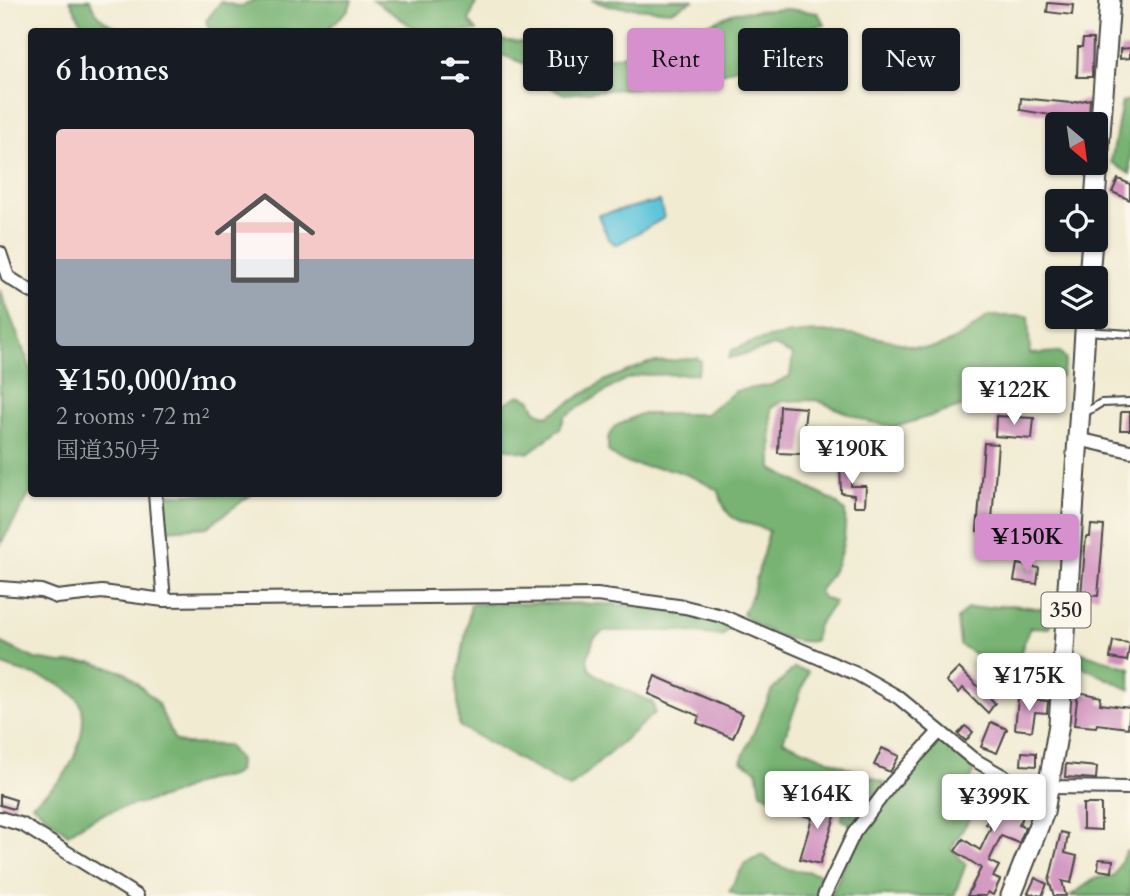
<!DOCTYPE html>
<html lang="en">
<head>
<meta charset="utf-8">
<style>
  body { margin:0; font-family:Cardo,"Noto Serif JP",serif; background:#242831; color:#f1f3f6; height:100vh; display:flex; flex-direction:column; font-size:26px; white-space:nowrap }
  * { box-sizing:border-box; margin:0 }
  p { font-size:23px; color:#9ea1a6 }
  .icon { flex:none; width:38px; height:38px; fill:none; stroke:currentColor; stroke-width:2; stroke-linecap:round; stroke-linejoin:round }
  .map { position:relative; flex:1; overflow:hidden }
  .details { position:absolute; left:28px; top:28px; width:474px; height:469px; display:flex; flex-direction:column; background:#171b24; border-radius:7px; box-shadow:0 2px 5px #0004 }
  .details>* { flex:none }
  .banner { position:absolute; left:523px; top:28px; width:500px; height:63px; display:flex; gap:14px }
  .needle { width:46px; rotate:151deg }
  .controls { position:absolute; left:1045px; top:112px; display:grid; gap:14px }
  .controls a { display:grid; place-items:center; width:63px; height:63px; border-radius:7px; background:#171b24; box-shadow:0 2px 5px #0004; font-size:35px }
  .price { position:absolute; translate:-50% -60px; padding:0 16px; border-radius:7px; background:#fff; color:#222; font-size:23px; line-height:46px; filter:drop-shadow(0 2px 4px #0008) }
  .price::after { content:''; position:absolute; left:50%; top:42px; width:21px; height:16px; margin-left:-10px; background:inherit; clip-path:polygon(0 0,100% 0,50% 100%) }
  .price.selected { background:#d690ce; color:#111 }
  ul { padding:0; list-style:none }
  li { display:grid; align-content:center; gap:14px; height:371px; padding:0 28px }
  li span { display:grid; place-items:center; height:217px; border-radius:7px; color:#555 }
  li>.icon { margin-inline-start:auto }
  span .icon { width:126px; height:126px; fill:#fffc; stroke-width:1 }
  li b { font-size:30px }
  h2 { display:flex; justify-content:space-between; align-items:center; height:84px; padding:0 28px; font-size:30px }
  .pill { padding:0 24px; border-radius:7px; background:#171b24; box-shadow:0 2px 5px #0004; font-size:24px; line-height:63px }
  .pill.selected { background:#d690ce; color:#111 }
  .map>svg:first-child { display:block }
</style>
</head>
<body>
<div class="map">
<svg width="1130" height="896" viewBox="0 0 1130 896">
  <rect width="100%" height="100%" fill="#fbf7ec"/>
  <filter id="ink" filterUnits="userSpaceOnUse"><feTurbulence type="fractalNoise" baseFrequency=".0143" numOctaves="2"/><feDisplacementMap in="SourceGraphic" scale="14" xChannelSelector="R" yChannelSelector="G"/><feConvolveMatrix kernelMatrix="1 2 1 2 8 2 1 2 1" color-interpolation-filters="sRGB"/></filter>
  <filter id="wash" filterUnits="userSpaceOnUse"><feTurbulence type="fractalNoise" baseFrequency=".00686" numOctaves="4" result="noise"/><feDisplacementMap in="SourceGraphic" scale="28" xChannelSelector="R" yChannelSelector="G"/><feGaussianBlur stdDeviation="1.57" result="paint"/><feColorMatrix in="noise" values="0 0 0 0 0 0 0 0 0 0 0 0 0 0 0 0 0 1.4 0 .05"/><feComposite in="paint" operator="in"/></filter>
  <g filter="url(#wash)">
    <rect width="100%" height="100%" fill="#f1ebd2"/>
    <!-- forest -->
    <g fill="#78b373" stroke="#526f4f" stroke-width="2">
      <path d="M70,0H90C97,19 110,27 129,31L85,30Z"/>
      <path d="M253,0H352L349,9L326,31H210L206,21L221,2L241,7Z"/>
      <path d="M374,0H477L469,21L477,31H418Z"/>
      <path d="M591,0H694L671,11L608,6Z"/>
      <path d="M787,9L818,13L825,25L782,29L736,68L699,82L564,94L544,84L531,66L499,54V40L540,44L586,57H614L653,48L736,12Z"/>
      <path d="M1130,100V174L1111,162L1122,102Z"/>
      <path d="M0,290L32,372L31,492L0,545Z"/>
      <path d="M988,316H1028L1030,354L1060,352L1066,359L1062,376L895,427L866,421L816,400L783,401L771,408L772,469L834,501L845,511C847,542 839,567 819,591L823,598L835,602L818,625L814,641C793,644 758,630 743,614L752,595L769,531C741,518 727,527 719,491C703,482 687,473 669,469C644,465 627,469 608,451V438L614,427L640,414H705L736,391L771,385L790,376L793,355L775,346L729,358L731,351C780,328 832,329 884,339C897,341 914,349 926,348C950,347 971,330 988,316Z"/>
      <path d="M697,358L701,361L697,374L642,375L626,379L565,416L560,429L528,453L499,447V407L519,395L530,399L536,411L547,416L606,380L648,363Z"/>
      <path d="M163,494H252L207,527L166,530Z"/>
      <path d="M471,604C538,604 670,596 728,627L726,633L721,636L679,631H604L594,638L587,660L590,670L606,681L653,703L655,713L570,788L459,726L457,681Z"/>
      <path d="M1011,605L1051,610L1050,628L1030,627L1012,676L960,645L957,619L967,609Z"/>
      <path d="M0,642L35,659L61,663L92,662L126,673L157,702L175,741L185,744L227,745L239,760L238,772C227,780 219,777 207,780C194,783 183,791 171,795C127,809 109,805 68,834L32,804C42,796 53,788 61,779C76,762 94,713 74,695C56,677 23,674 0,664Z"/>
      <path d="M1082,653L1130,668V690L1081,666Z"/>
      <path d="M794,668L808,672L783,741L885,783L855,825L841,820L844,811L802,796C787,808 775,801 761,792L757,770L741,761L772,690Z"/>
      <path d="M940,740L975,770L959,802L973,813L951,849L966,864L954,896H830L860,833L902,779Z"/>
      <path d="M1126,851L1130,852V896H1070L1096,878L1114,876Z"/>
      <path d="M763,855C790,878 800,865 824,876L816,896H740L729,891L745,863Z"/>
    </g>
    <!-- water -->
    <path fill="#5ec5db" stroke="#447883" stroke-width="2" d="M660,201L664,218L616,245L608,238L598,215Z"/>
    <g id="blocks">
      <!-- building -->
      <g fill="#cf8dbc">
        <path d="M1048,3L1073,5L1072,15L1047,12Z"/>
        <path d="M1083,39H1093L1092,77H1077L1078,47H1082Z"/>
        <path d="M1130,48V58L1120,59V49Z"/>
        <path d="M1021,98L1071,103L1090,99L1089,116H1085V124H1069V118L1020,110Z"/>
        <path d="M1118,179L1130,184V200L1112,192Z"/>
        <path d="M780,406L806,408L801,454L778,453Z"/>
        <path d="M1121,412H1130V430H1120Z"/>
        <path d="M996,416L1034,418L1032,439L995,436Z"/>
        <path d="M984,443L998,444L991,532L977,531Z"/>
        <path d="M840,463L852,464L851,486H866L865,506H854V495L841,493Z"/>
        <path d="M1091,525L1104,526L1098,596L1081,595L1086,537H1090Z"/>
        <path d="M1017,564L1039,568L1037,584L1014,581Z"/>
        <path d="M1113,641L1130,643L1127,661L1110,658Z"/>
        <path d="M959,668L995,703L988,713L963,688L959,693L946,681Z"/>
        <path d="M655,676L743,714L733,738L697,723L699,716L648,694Z"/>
        <path d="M1078,692L1101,697L1100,704L1130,708L1128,728L1097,724L1096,727L1074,725Z"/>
        <path d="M1018,698L1048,701L1047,713L1035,712L1032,731L1015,729Z"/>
        <path d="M991,722L1007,729L997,753L981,747Z"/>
        <path d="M965,726L973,732L966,741L958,734Z"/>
        <path d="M882,748L899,756L890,772L874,765Z"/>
        <path d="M1022,752L1036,753V766L1021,765Z"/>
        <path d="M1066,764L1097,767L1096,779L1065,777Z"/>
        <path d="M999,784L1031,799L1019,825L1025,828L1019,843L1001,836L989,861L999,866L993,877L1000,880L993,895L988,892L986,896H967L981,868L955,851L963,839L980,850L991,827L986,824L989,818L964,802L972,790L991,802Z"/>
        <path d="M0,795L16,800L14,809L0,805Z"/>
        <path d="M803,801L837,810L820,864L800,859L812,818L799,814Z"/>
        <path d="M1083,804H1101V830L1083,829Z"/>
        <path d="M1061,832L1068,834L1065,853L1077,856L1071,883L1062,881L1066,896H1054L1049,881Z"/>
        <path d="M1099,859L1113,860L1112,872L1098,870Z"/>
        <path d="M1035,878L1047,884L1042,896L1028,893Z"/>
      </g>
    </g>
  </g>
  <g filter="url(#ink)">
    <use href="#blocks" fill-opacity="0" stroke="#494844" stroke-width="2"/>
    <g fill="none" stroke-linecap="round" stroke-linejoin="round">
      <!-- service casing -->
      <g stroke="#494844" stroke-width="10">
        <g id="service">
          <path d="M1087,331L1130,334"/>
          <path d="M1082,411H1088L1101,403L1130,402"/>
        </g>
      </g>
      <!-- minor casing -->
      <g stroke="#494844" stroke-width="16">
        <g id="minor">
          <path d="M0,253L8,277L32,292"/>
          <path d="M1078,439L1130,451"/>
          <path d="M155,494L164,600"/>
          <path d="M0,588L41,591L57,597L102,592L164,600L597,595L685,607L722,616L859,675L898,697L973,759L1008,779L1049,787L1130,788"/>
          <path d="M0,818L23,825L137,896"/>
          <path d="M824,896L854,833L891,784L939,732"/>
        </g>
      </g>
      <!-- trunk casing -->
      <g stroke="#494844" stroke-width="23">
        <g id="trunk">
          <path d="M1095,201L1110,0"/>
          <path d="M1089,278L1092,240"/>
          <path d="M1011,896L1044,812L1059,724L1086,317"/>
        </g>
      </g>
      <!-- service -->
      <use href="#service" stroke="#fff" stroke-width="6"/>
      <!-- minor -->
      <use href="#minor" stroke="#fff" stroke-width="12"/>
      <!-- trunk -->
      <use href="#trunk" stroke="#fff" stroke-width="19"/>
    </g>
  </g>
  <g text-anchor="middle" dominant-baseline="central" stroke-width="5" stroke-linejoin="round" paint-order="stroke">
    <!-- shield labels -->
    <rect fill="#fbf7ec" stroke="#696865" stroke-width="2" x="1041.5" y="592.5" width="49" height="35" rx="5"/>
    <g font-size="21" font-weight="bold" fill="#2b2b2b">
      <text x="1066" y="610">350</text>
    </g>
  </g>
</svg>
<div class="controls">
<a><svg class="needle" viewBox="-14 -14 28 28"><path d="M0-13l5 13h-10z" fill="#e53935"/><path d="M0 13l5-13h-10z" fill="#9ea1a6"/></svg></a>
<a><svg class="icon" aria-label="locate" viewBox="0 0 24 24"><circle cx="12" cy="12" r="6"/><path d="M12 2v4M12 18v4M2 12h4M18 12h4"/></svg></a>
<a><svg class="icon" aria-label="layers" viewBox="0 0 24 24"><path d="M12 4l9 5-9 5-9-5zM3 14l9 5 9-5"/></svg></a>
</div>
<b class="price" style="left:1014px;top:427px">¥122K</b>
<b class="price" style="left:852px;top:486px">¥190K</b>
<b class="price selected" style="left:1027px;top:574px">¥150K</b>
<b class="price" style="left:1029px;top:713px">¥175K</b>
<b class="price" style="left:817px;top:831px">¥164K</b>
<b class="price" style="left:994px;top:834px">¥399K</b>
<div class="banner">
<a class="pill">Buy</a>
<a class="pill selected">Rent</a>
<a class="pill">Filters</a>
<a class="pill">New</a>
</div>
<section class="details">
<h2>6 homes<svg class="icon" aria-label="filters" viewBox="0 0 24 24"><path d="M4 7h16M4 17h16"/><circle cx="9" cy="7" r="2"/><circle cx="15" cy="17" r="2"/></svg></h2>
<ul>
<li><span style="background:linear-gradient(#f6c9c9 60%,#9aa5b1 0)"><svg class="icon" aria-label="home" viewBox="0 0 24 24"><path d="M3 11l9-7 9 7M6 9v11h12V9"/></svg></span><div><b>¥150,000/mo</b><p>2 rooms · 72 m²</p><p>国道350号</p></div></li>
</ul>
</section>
</div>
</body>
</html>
